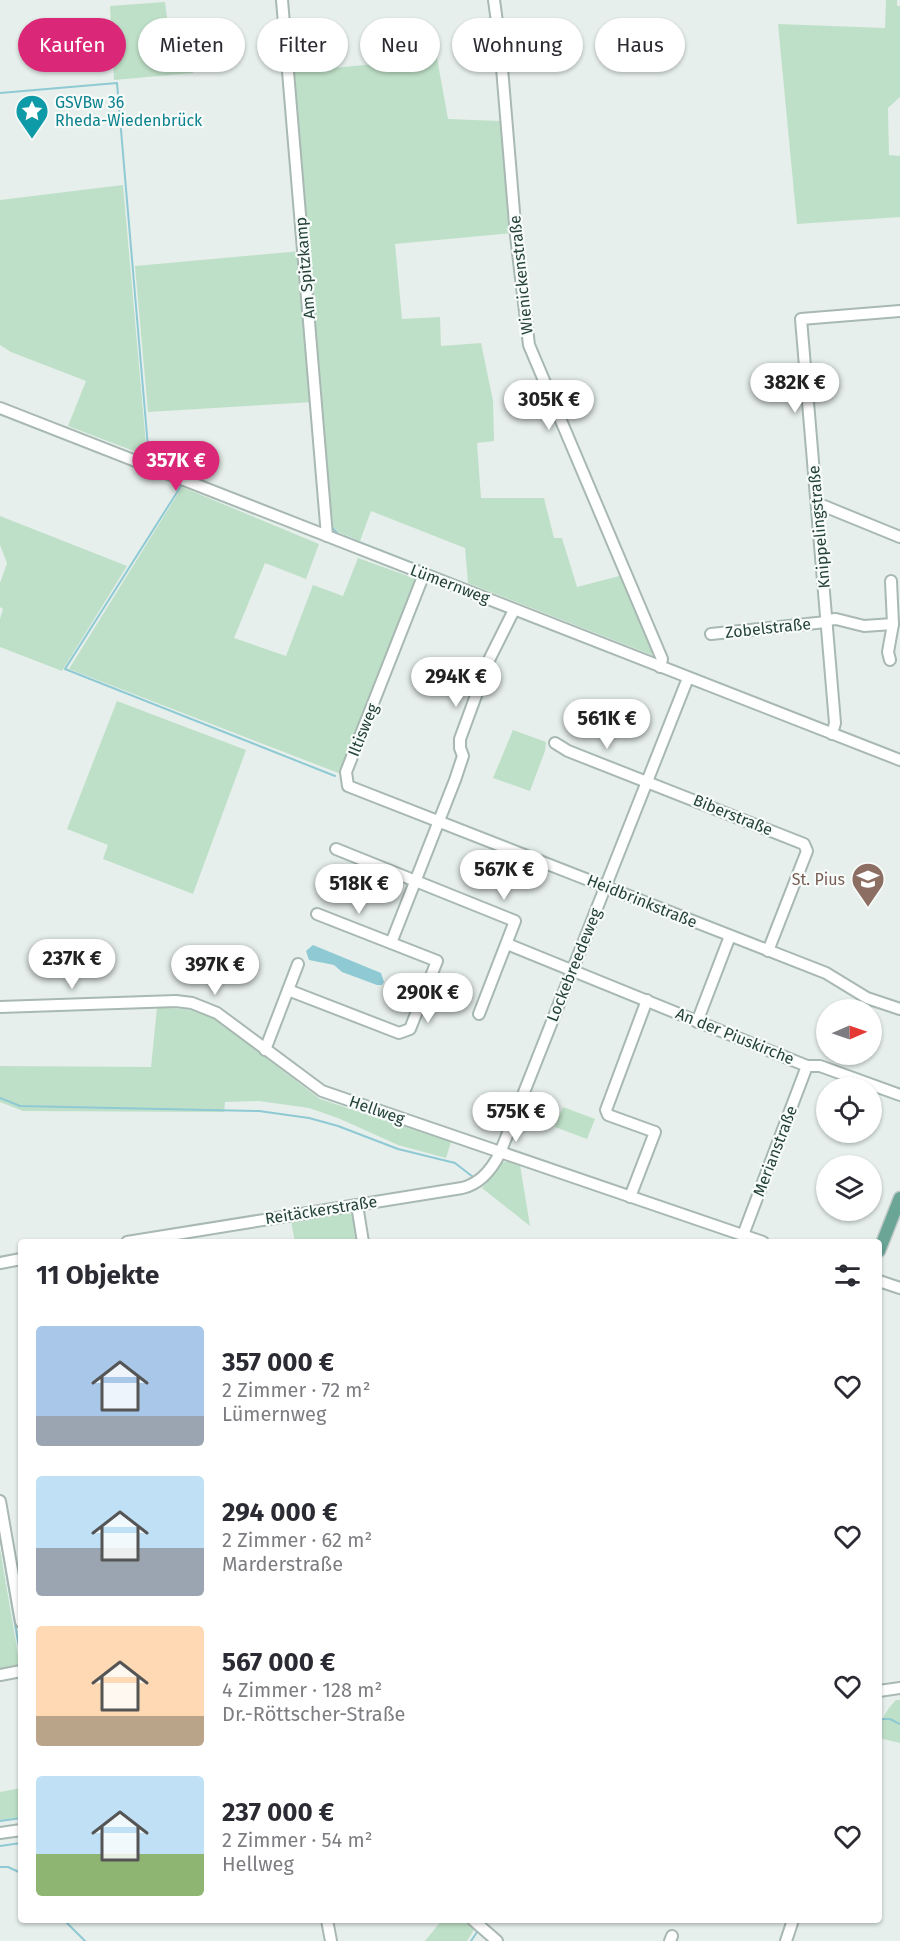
<!DOCTYPE html>
<html lang="de">
<head>
<meta charset="utf-8">
<style>
  body { margin:0; font-family:"Fira Sans",sans-serif; background:#f7f7f7; color:#2b2b33; height:100vh; display:flex; flex-direction:column; font-size:22px; white-space:nowrap }
  * { box-sizing:border-box; margin:0 }
  p { font-size:20px; color:#7c7c81 }
  .icon { flex:none; width:33px; height:33px; fill:none; stroke:currentColor; stroke-width:2; stroke-linecap:round; stroke-linejoin:round }
  .map { position:relative; flex:1; overflow:hidden }
  .panel { position:absolute; left:18px; top:1239px; width:864px; height:684px; display:flex; flex-direction:column; background:#fff; border-radius:6px; box-shadow:0 2px 4px #0004 }
  .panel>* { flex:none }
  .banner { position:absolute; left:18px; top:18px; width:864px; height:54px; display:flex; gap:12px }
  .needle { width:39px; rotate:88deg }
  .buttons { position:absolute; left:816px; top:999px; display:grid; gap:12px }
  .buttons a { display:grid; place-items:center; width:66px; height:66px; border-radius:50%; background:#fff; box-shadow:0 2px 4px #0004; font-size:30px }
  .price { position:absolute; translate:-50% -51px; padding:0 14px; border-radius:21px; background:#fff; color:#222; font-size:20px; line-height:39px; filter:drop-shadow(0 2px 3px #0008) }
  .price::after { content:''; position:absolute; left:50%; top:36px; width:18px; height:14px; margin-left:-9px; background:inherit; clip-path:polygon(0 0,100% 0,50% 100%) }
  .price.selected { background:#db2777; color:#fff }
  ul { padding:0; list-style:none }
  li { display:flex; align-items:center; gap:18px; height:150px; padding:0 18px }
  li span { display:grid; place-items:center; flex:none; width:168px; height:120px; border-radius:6px; color:#555 }
  li>.icon { margin-inline-start:auto }
  span .icon { width:72px; height:72px; fill:#fffc; stroke-width:1 }
  li b { font-size:26px }
  h2 { display:flex; justify-content:space-between; align-items:center; height:72px; padding:0 18px; font-size:26px }
  .chip { padding:0 21px; border-radius:27px; background:#fff; box-shadow:0 2px 4px #0004; font-size:21px; line-height:54px }
  .chip.selected { background:#db2777; color:#fff }
  .map>svg:first-child { display:block }
</style>
</head>
<body>
<div class="map">
<svg width="900" height="1941" viewBox="0 0 900 1941">
  <rect width="100%" height="100%" fill="#e6efeb"/>
  <!-- green -->
  <g fill="#bfe0c8">
    <path d="M886,0H897V6H900V97L888,108L889,155L900,156V217L797,224L778,24L885,28Z"/>
    <path d="M165,2L170,42L190,40L193,73L114,80L110,6Z"/>
    <path d="M437,58L448,119L500,121L504,124L513,233L395,244L402,319L440,317L441,346L481,343L493,401L494,441L477,443L481,498H544L554,538H562L577,587L623,575L655,652L652,655L468,583L465,548L371,511L360,541L338,532L333,526L292,72Z"/>
    <path d="M123,185L147,456L68,426L86,381L11,352L0,345V200Z"/>
    <path d="M301,251L314,402L148,412L135,266Z"/>
    <path d="M182,487L319,544L306,579L265,563L234,638L286,656L313,585L343,596L358,558L419,580L341,774L69,669Z"/>
    <path d="M0,516L127,566L62,671L0,647V619L3,609L0,607V583L7,563L0,545Z"/>
    <path d="M117,701L246,750L193,894L103,859L108,845L67,829Z"/>
    <path d="M513,730L546,742L545,751L530,791L493,778Z"/>
    <path d="M157,1008C179,1008 195,1009 215,1019L320,1099L451,1142L446,1158L398,1145L338,1118L309,1108L259,1101L225,1102L224,1112L23,1111L0,1102V1066L151,1067Z"/>
    <path d="M563,1107L595,1119L587,1139L555,1127Z"/>
    <path d="M508,1161L520,1165L530,1226L482,1188L500,1163Z"/>
    <path d="M348,1212L356,1217L360,1242H295L291,1221Z"/>
    <path d="M0,1549L20,1667L0,1670Z"/>
    <path d="M896,1700H900V1743L879,1738C879,1723 885,1711 896,1700Z"/>
    <path d="M21,1788V1817L0,1820V1792Z"/>
    <path d="M442,1920H463L474,1930L467,1941H425Z"/>
  </g>
  <!-- water -->
  <path fill="#8ec9d4" d="M313,945L381,973L384,982L382,985H377L342,972L334,965L309,960L306,951Z"/>
  <g fill="none" stroke-linecap="round" stroke-linejoin="round">
    <!-- stream -->
    <g stroke="#8ec9d4" stroke-width="2">
      <path d="M499,0L501,12"/>
      <path d="M0,93L117,83L149,459"/>
      <path d="M181,486L65,669L335,776"/>
      <path d="M331,526L338,534L423,567"/>
      <path d="M431,571L490,594"/>
      <path d="M0,1098L20,1106L259,1111L309,1118L338,1126L398,1149L455,1163L473,1177"/>
      <path d="M0,1535L21,1659"/>
      <path d="M879,1719H890L900,1724"/>
      <path d="M0,1821L21,1818"/>
      <path d="M0,1846L21,1843"/>
      <path d="M0,1867H8L21,1873"/>
      <path d="M64,1920L85,1941"/>
      <path d="M471,1941L479,1929"/>
    </g>
    <!-- minor casing -->
    <g stroke="#a8b8b2" stroke-width="14">
      <g id="minor">
        <path d="M282,0L327,536"/>
        <path d="M494,0L500,44L516,236L529,345L662,659L660,667"/>
        <path d="M0,408L900,760"/>
        <path d="M817,506H824L900,537"/>
        <path d="M424,574L346,772L348,786L826,973L867,998L900,1009"/>
        <path d="M826,620L836,619L864,626L893,624"/>
        <path d="M711,634L826,622"/>
        <path d="M890,660L888,652L893,624L891,581"/>
        <path d="M832,734L835,723L801,319L900,311"/>
        <path d="M555,743L568,751L804,844L807,851L768,951"/>
        <path d="M336,849L515,921L479,1014"/>
        <path d="M391,943L455,780L463,756L460,748V739L489,660L514,610"/>
        <path d="M507,944L807,1066H820L900,1095"/>
        <path d="M288,990L399,1033L410,1029L437,961L317,914"/>
        <path d="M0,1007L176,1001L192,1003L217,1013L322,1091L763,1242"/>
        <path d="M697,1022L730,936"/>
        <path d="M265,1050L298,964"/>
        <path d="M630,1197L655,1132L608,1115L606,1110L647,1000"/>
        <path d="M357,1205L363,1242"/>
        <path d="M743,1235L807,1066"/>
        <path d="M127,1242L462,1188C480,1184 492,1169 500,1153L688,678"/>
        <path d="M0,1263L21,1259"/>
        <path d="M879,1281L900,1288"/>
        <path d="M0,1501L21,1622"/>
        <path d="M0,1675L21,1671"/>
        <path d="M879,1691L900,1688"/>
        <path d="M0,1833L21,1830"/>
        <path d="M327,1920L331,1941"/>
        <path d="M473,1920L497,1941"/>
        <path d="M670,1941L672,1936"/>
        <path d="M786,1941L793,1920"/>
      </g>
    </g>
    <!-- major casing -->
    <g stroke="#c2cac8" stroke-width="15">
      <path id="major" d="M879,1251L900,1198"/>
    </g>
    <!-- minor -->
    <use href="#minor" stroke="#fff" stroke-width="10"/>
    <!-- major -->
    <use href="#major" stroke="#6aa596" stroke-width="12"/>
  </g>
  <!-- icons -->
  <defs>
    <g id="sight-pin" transform="scale(1.725)"><path d="M0 17L-7.5 6A9.5 9.5 0 1 1 7.5 6Z" fill="#0f9aa8" stroke="#f7fbf9"/><path d="M0-6L1.8-2.2L6-1.7L2.9 1.2L3.7 5.4L0 3.3L-3.7 5.4L-2.9 1.2L-6-1.7L-1.8-2.2Z" fill="#fff"/></g>
    <g id="school-pin" transform="scale(1.725)"><path d="M0 17L-7.5 6A9.5 9.5 0 1 1 7.5 6Z" fill="#8d6e63" stroke="#f7fbf9"/><path d="M0-5L7-2L0 1L-7-2ZM-4 1L0 2.5L4 1V4Q0 6-4 4Z" fill="#fff"/></g>
  </defs>
  <g fill-rule="evenodd">
    <use href="#sight-pin" x="32" y="111"/>
    <use href="#school-pin" x="868" y="879"/>
  </g>
  <g text-anchor="middle" dominant-baseline="central" stroke-width="4.5" stroke-linejoin="round" paint-order="stroke">
    <!-- culture labels -->
    <g font-size="16" fill="#0d838f" stroke="#f7fbf9" text-anchor="start">
      <text x="55" y="102">GSVBw 36<tspan x="55" dy="18">Rheda-Wiedenbrück</tspan></text>
    </g>
    <!-- street labels -->
    <g font-size="16" fill="#24423a" stroke="#f7fbf9">
      <text transform="translate(305 268) rotate(-95)">Am Spitzkamp</text>
      <text transform="translate(521 275) rotate(-96)">Wienickenstraße</text>
      <text transform="translate(819 527) rotate(-95)">Knippelingstraße</text>
      <text transform="translate(450 584) rotate(21)">Lümernweg</text>
      <text transform="translate(768 628) rotate(-6)">Zobelstraße</text>
      <text transform="translate(363 730) rotate(-68)">Iltisweg</text>
      <text transform="translate(733 815) rotate(22)">Biberstraße</text>
      <text transform="translate(642 901) rotate(22)">Heidbrinkstraße</text>
      <text transform="translate(574 965) rotate(-68)">Lockebreedeweg</text>
      <text transform="translate(735 1036) rotate(22)">An der Piuskirche</text>
      <text transform="translate(377 1110) rotate(19)">Hellweg</text>
      <text transform="translate(775 1151) rotate(-69)">Merianstraße</text>
      <text transform="translate(321 1210) rotate(-9)">Reitäckerstraße</text>
    </g>
    <!-- education labels -->
    <g font-size="16" fill="#785e54" stroke="#f7fbf9" text-anchor="end">
      <text x="845" y="879">St. Pius</text>
    </g>
  </g>
</svg>
<div class="buttons">
<a><svg class="needle" viewBox="-14 -14 28 28"><path d="M0-13l5 13h-10z" fill="#e53935"/><path d="M0 13l5-13h-10z" fill="#7c7c81"/></svg></a>
<a><svg class="icon" aria-label="locate" viewBox="0 0 24 24"><circle cx="12" cy="12" r="6"/><path d="M12 2v4M12 18v4M2 12h4M18 12h4"/></svg></a>
<a><svg class="icon" aria-label="layers" viewBox="0 0 24 24"><path d="M12 4l9 5-9 5-9-5zM3 14l9 5 9-5"/></svg></a>
</div>
<b class="price" style="left:795px;top:414px">382K €</b>
<b class="price" style="left:549px;top:431px">305K €</b>
<b class="price selected" style="left:176px;top:492px">357K €</b>
<b class="price" style="left:456px;top:708px">294K €</b>
<b class="price" style="left:607px;top:750px">561K €</b>
<b class="price" style="left:504px;top:901px">567K €</b>
<b class="price" style="left:359px;top:915px">518K €</b>
<b class="price" style="left:72px;top:990px">237K €</b>
<b class="price" style="left:215px;top:996px">397K €</b>
<b class="price" style="left:428px;top:1024px">290K €</b>
<b class="price" style="left:516px;top:1143px">575K €</b>
<div class="banner">
<a class="chip selected">Kaufen</a>
<a class="chip">Mieten</a>
<a class="chip">Filter</a>
<a class="chip">Neu</a>
<a class="chip">Wohnung</a>
<a class="chip">Haus</a>
</div>
<section class="panel">
<h2>11 Objekte<svg class="icon" aria-label="filters" viewBox="0 0 24 24"><path d="M4 7h16M4 17h16"/><circle cx="9" cy="7" r="2"/><circle cx="15" cy="17" r="2"/></svg></h2>
<ul>
<li><span style="background:linear-gradient(#a9c7e8 75%,#9aa5b1 0)"><svg class="icon" aria-label="home" viewBox="0 0 24 24"><path d="M3 11l9-7 9 7M6 9v11h12V9"/></svg></span><div><b>357 000 €</b><p>2 Zimmer · 72 m²</p><p>Lümernweg</p></div><svg class="icon" aria-label="heart" viewBox="0 0 24 24"><path d="M12 20l-8-8c-3-5 5-10 8-4 3-6 11-1 8 4z"/></svg></li>
<li><span style="background:linear-gradient(#bfe0f5 60%,#9aa5b1 0)"><svg class="icon" aria-label="home" viewBox="0 0 24 24"><path d="M3 11l9-7 9 7M6 9v11h12V9"/></svg></span><div><b>294 000 €</b><p>2 Zimmer · 62 m²</p><p>Marderstraße</p></div><svg class="icon" aria-label="heart" viewBox="0 0 24 24"><path d="M12 20l-8-8c-3-5 5-10 8-4 3-6 11-1 8 4z"/></svg></li>
<li><span style="background:linear-gradient(#ffd9b3 75%,#b9a48a 0)"><svg class="icon" aria-label="home" viewBox="0 0 24 24"><path d="M3 11l9-7 9 7M6 9v11h12V9"/></svg></span><div><b>567 000 €</b><p>4 Zimmer · 128 m²</p><p>Dr.-Röttscher-Straße</p></div><svg class="icon" aria-label="heart" viewBox="0 0 24 24"><path d="M12 20l-8-8c-3-5 5-10 8-4 3-6 11-1 8 4z"/></svg></li>
<li><span style="background:linear-gradient(#bfe0f5 65%,#8fb573 0)"><svg class="icon" aria-label="home" viewBox="0 0 24 24"><path d="M3 11l9-7 9 7M6 9v11h12V9"/></svg></span><div><b>237 000 €</b><p>2 Zimmer · 54 m²</p><p>Hellweg</p></div><svg class="icon" aria-label="heart" viewBox="0 0 24 24"><path d="M12 20l-8-8c-3-5 5-10 8-4 3-6 11-1 8 4z"/></svg></li>
</ul>
</section>
</div>
</body>
</html>
